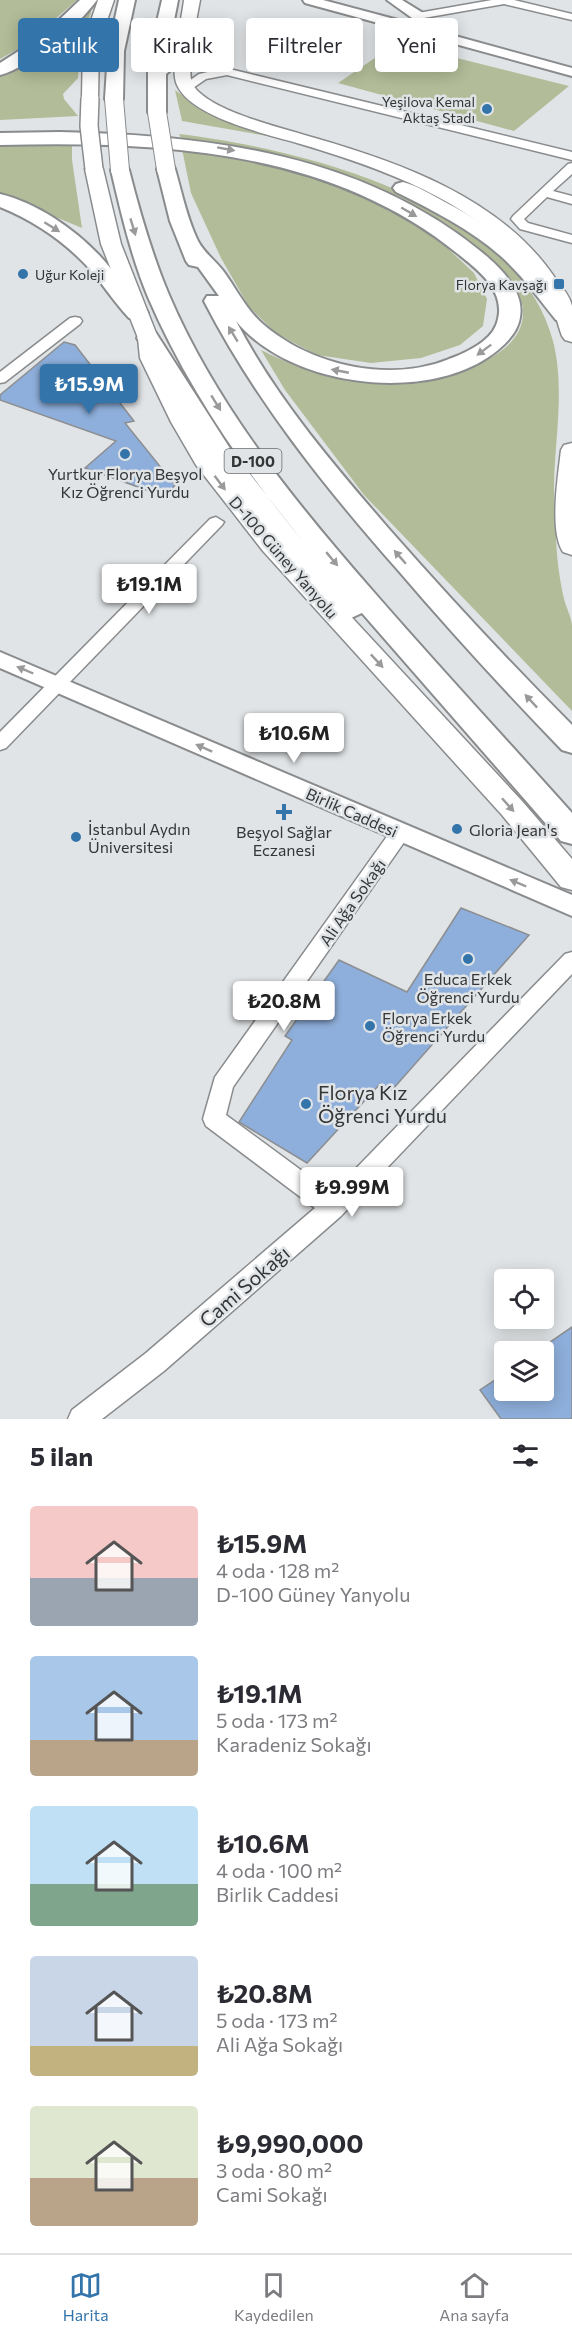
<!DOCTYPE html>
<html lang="tr">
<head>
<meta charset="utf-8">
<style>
  body { margin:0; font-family:Commissioner,sans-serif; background:#f7f7f7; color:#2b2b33; height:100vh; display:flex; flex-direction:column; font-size:22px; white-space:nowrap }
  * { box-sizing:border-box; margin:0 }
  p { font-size:20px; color:#7c7c81 }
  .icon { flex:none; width:33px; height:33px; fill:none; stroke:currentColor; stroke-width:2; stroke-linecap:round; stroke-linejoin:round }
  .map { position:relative; height:1419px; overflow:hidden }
  .side { display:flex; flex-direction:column; background:#fff; flex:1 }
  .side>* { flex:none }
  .guide { position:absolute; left:18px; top:18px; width:537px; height:54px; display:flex; gap:12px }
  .fabs { position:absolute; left:494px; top:1269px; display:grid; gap:12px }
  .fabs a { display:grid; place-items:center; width:60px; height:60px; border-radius:6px; background:#fff; box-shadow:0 3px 15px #0003; font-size:30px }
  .price { position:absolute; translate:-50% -51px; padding:0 14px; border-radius:6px; background:#fff; color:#222; font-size:20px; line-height:39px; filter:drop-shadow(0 2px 3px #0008) }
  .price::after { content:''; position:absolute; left:50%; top:36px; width:18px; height:14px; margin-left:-9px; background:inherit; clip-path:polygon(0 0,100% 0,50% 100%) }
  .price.active { background:#3374ab; color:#fff }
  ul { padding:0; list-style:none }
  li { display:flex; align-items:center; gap:18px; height:150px; padding:0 30px }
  li span { display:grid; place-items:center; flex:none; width:168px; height:120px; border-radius:6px; color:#555 }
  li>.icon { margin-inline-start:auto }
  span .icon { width:72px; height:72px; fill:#fffc; stroke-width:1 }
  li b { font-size:26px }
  h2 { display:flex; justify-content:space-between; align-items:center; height:72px; padding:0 30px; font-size:26px }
  .tag { padding:0 21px; border-radius:6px; background:#fff; box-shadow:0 3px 15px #0003; font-size:21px; line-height:54px }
  .tag.active { background:#3374ab; color:#fff }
  .menu { display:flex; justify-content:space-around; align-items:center; height:84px; border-top:2px solid #e1e1e2; background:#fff; font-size:16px; color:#7c7c81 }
  .menu a { display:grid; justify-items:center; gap:3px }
  .menu .active { color:#3374ab }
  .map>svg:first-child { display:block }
</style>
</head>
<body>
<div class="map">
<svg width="572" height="1419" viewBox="0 0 572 1419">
  <rect width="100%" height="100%" fill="#e1e4e6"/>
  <!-- green -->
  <g fill="#b2bc98">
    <path d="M0,0H77L25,45L0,59Z"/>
    <path d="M91,9V13L81,37L78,78L63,94L64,99L78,116L0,120V76C36,60 63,35 91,9Z"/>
    <path d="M397,43L569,86L514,131L338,83Z"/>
    <path d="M175,90C205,113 238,124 273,137L182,121Z"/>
    <path d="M179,134C303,149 516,202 553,341C565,388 555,437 554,485C554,501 555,516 556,531C556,553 559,577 564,599C566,607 571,616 572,625C572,649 572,685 572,711L364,495L285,390L261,350C290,364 318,376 350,381C394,388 526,373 523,311C523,291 501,268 486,256C401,184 290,153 181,138Z"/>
    <path d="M72,141V160L82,228L0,194V144Z"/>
    <path d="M182,149L262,161L336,184L400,214L441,242L474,273L487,299L483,326L460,345L421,358L371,363L317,355L277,334L249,307L221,258L191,193Z"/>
  </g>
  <!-- building -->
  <g fill="#8eafdb" stroke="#8c8e91" stroke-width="1.5">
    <path d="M64,342L75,345L134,421L125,423L175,485L166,497L85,468L116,441L0,400V395Z"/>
    <path d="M461,908L529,935L392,1090L380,1084L307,1163L239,1122L292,1040L285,1036L339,960L407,992Z"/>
    <path d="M572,1327V1419H501L480,1390L504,1374V1390H543V1347Z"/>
  </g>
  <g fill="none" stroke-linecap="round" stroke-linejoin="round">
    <!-- minor casing -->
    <g stroke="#898b8d" stroke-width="3">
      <g id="minor">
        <path d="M492,0H514L572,14V20L504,4L418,19L413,16L418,13Z"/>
        <path d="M186,50L190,51L192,56L209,64L572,152V160L227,75L206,79L190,90H182V86L199,74L212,71L183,60L181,53Z"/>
        <path d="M572,163V174L553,191L572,196V204L547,197L524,219L528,223L572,235V243L520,229L511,219L513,216L568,164Z"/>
        <path d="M75,317L80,318L82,321L80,324L5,382L0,383V372L70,318Z"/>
        <path d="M216,517L224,522L222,525L6,748L0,750V732L210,519Z"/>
        <path d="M400,826L407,828L410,833L407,838L233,1087L226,1115L332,1193L565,954L572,952V974L341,1216L164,1371L102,1419H68L72,1410L146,1353L315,1208L206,1126L203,1119L215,1077L393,828Z"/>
      </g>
    </g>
    <!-- tertiary casing -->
    <g stroke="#898b8d" stroke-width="4">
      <g id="tertiary">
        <path d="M303,0H323L413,24L412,18L387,0H402L423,13L426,28L572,68V76L305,3Z"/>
        <path d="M0,652L572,895V916L0,668Z"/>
      </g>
    </g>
    <!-- primary casing -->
    <g stroke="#898b8d" stroke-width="3">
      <g id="primary">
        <path d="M98,0H114L99,44L98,98L90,103L82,98L83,44Z"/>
        <path d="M184,0H200C197,17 185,72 193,85C209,111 280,127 308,136C396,161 498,196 553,275C559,284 570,295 572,306C572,317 572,331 572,342L565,340L562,336C557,323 555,309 548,297C498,209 389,170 297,143C266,134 191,117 177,85C169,68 182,20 184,0Z"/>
        <path d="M94,164L100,165L103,169L121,244L158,338L162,358L193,422L217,462L281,541L522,801L572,859V890L561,887L502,815L263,551L196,465L171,422L140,358L138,338L101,244L85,169L88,165Z"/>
        <path d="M572,443V555L563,552C549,531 558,476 561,450L564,445Z"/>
      </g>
    </g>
    <!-- trunk casing -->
    <g stroke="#898b8d" stroke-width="4">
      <g id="trunk">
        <path d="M80,0H97C78,26 31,67 0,75V63L42,36Z"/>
        <path d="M119,0H135L124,51L123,99L120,103H108L105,99L108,51Z"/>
        <path d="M162,0H178L170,41L183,18L189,16L197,21L171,70L166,74V112L163,116H151L148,112V61Z"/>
        <path d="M60,132C208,135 360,154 479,250C498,265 525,290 520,317C518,334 501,349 487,358C418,403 288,385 236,321C276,398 333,464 389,529C448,596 509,662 572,725V753L562,750C505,691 450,631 397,569C324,486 255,400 204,301L207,296H219L198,267L189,265L186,261L170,221L157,169L159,165H173L175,169C182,193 187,219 198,241C204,253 217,262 224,272C237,290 247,311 264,325C312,366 390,383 449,359C468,352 494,340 498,319C505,290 477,269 458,254C329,149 159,141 0,145V133Z"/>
        <path d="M120,164L127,166L129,170C140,213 152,255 169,295C216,405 294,501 372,590C437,665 505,738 572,813V844L561,841L362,613L351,618L342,615L322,594L248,507L194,432L137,338L140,333L148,331L156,333L231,450L304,543C243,468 186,386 148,297C131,256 121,213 111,170L113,166Z"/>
        <path d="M403,182C418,186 432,195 445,202C504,233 530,261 572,310V320L564,321L556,320C540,300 524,278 505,260C474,231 434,211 396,192L393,188L396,184Z"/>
        <path d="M0,194C37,203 73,228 99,255C115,272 128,292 145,308L148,313L145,318L137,319L129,318C113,301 101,281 85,264C61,239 32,220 0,207Z"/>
      </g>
    </g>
    <!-- minor -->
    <use href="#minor" fill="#fff" fill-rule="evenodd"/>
    <!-- tertiary -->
    <use href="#tertiary" fill="#fff" fill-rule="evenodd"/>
    <!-- primary -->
    <use href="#primary" fill="#fff" fill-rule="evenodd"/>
    <!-- trunk -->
    <use href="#trunk" fill="#fff" fill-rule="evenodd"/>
    <!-- primary-bridge casing -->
    <g stroke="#898b8d" stroke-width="20" stroke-linecap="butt">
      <path id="primary-bridge" d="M90,98L89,126L94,169"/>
    </g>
    <!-- trunk-bridge casing -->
    <g stroke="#898b8d" stroke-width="20" stroke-linecap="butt">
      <g id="trunk-bridge">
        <path d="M114,99L120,170"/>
        <path d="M157,112L166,169"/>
      </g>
    </g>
    <!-- primary-bridge -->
    <use href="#primary-bridge" stroke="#fff" stroke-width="17"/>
    <!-- trunk-bridge -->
    <use href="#trunk-bridge" stroke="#fff" stroke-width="18"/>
  </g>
  <!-- one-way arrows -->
  <defs><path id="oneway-solid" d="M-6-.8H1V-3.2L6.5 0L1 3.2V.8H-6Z" transform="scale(1.5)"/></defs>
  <g fill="#9a9a9a">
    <use href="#oneway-solid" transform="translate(226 149) rotate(10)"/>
    <use href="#oneway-solid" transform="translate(409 212) rotate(30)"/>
    <use href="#oneway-solid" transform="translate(52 227) rotate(32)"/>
    <use href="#oneway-solid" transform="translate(133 227) rotate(73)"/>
    <use href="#oneway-solid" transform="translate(233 334) rotate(-121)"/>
    <use href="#oneway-solid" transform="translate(484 350) rotate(143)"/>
    <use href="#oneway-solid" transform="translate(340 371) rotate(-169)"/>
    <use href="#oneway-solid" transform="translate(216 403) rotate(58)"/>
    <use href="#oneway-solid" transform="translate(220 483) rotate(53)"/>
    <use href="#oneway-solid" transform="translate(400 557) rotate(-131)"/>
    <use href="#oneway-solid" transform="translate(332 559) rotate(50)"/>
    <use href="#oneway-solid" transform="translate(377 661) rotate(47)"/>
    <use href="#oneway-solid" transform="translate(25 670) rotate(-157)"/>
    <use href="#oneway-solid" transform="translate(531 701) rotate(-133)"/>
    <use href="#oneway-solid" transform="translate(204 748) rotate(-156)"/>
    <use href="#oneway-solid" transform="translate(508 805) rotate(48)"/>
    <use href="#oneway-solid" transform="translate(518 883) rotate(-157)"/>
  </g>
  <!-- markers -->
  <g fill="#3374ab" stroke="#e1e4e6" stroke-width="2">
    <circle cx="487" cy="109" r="6"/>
    <circle cx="23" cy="274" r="6"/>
    <rect x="553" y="278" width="12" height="12" rx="3"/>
    <circle cx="125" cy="454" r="6"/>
    <path d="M281 803h6v6h6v6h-6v6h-6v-6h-6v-6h6z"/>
    <circle cx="457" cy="829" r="6"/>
    <circle cx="76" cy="837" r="6"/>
    <circle cx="468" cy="959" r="6"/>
    <circle cx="370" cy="1026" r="6"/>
    <circle cx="306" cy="1104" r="6"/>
  </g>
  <g text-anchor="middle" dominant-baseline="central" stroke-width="5" stroke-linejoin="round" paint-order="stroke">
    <!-- far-poi labels -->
    <g font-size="14" fill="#343536" stroke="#e1e4e6" text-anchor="end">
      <text x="475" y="101">Yeşilova Kemal<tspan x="475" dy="16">Aktaş Stadı</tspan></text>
      <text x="35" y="274" text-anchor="start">Uğur Koleji</text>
      <text x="547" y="284">Florya Kavşağı</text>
    </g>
    <!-- shield labels -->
    <rect fill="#e1e4e6" stroke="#686a6b" stroke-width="1.5" x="224.5" y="449" width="57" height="24" rx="4.5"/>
    <g font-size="15" font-weight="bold" fill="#343536">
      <text x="253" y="461">D-100</text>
    </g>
    <!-- poi labels -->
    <g font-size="16" fill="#343536" stroke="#e1e4e6">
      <text x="125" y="473">Yurtkur Florya Beşyol<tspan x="125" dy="18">Kız Öğrenci Yurdu</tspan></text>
      <text x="88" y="828" text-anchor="start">İstanbul Aydın<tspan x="88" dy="18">Üniversitesi</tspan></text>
      <text x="469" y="829" text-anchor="start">Gloria Jean's</text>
      <text x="284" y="831">Beşyol Sağlar<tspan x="284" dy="18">Eczanesi</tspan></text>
      <text x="468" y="978">Educa Erkek<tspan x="468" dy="18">Öğrenci Yurdu</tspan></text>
      <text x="382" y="1017" text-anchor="start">Florya Erkek<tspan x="382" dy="18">Öğrenci Yurdu</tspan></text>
    </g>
    <!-- street labels -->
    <g font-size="16" fill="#343536" stroke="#e1e4e6">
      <text transform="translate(284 557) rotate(49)">D-100 Güney Yanyolu</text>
      <text transform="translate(352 812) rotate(24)">Birlik Caddesi</text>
      <text transform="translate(352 902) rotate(-55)">Ali Ağa Sokağı</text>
    </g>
    <!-- near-poi labels -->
    <g font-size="20" fill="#343536" stroke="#e1e4e6" text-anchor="start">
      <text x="318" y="1092">Florya Kız<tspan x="318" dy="23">Öğrenci Yurdu</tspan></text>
    </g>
    <!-- near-street labels -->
    <g font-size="20" fill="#343536" stroke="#e1e4e6">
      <text transform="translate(244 1286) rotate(-41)">Cami Sokağı</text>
    </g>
  </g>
</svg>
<div class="fabs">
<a><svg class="icon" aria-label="locate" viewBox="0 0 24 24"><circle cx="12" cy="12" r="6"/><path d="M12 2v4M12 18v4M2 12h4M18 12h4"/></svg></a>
<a><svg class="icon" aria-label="layers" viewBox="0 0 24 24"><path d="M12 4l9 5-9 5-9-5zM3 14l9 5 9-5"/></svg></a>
</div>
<b class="price active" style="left:89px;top:415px">₺15.9M</b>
<b class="price" style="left:149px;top:615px">₺19.1M</b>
<b class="price" style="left:294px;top:764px">₺10.6M</b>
<b class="price" style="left:284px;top:1032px">₺20.8M</b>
<b class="price" style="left:352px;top:1218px">₺9.99M</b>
<div class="guide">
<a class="tag active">Satılık</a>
<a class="tag">Kiralık</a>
<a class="tag">Filtreler</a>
<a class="tag">Yeni</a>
</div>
</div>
<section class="side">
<h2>5 ilan<svg class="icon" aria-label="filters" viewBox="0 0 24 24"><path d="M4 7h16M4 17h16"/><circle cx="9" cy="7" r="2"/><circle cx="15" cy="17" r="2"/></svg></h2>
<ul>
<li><span style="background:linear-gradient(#f6c9c9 60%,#9aa5b1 0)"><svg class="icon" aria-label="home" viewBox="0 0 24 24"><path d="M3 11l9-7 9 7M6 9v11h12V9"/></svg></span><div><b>₺15.9M</b><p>4 oda · 128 m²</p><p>D-100 Güney Yanyolu</p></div></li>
<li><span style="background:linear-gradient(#a9c7e8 70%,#b9a48a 0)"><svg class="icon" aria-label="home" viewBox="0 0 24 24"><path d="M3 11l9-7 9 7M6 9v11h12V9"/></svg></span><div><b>₺19.1M</b><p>5 oda · 173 m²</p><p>Karadeniz Sokağı</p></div></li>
<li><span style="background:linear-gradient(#bfe0f5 65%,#7fa58c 0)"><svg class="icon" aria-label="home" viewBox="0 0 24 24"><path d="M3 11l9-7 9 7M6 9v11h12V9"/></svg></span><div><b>₺10.6M</b><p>4 oda · 100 m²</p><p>Birlik Caddesi</p></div></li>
<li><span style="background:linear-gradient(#c9d6e8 75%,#c2b280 0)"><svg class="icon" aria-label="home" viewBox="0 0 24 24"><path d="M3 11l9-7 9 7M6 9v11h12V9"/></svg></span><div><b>₺20.8M</b><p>5 oda · 173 m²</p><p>Ali Ağa Sokağı</p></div></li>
<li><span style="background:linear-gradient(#dfe7d0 60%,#b9a48a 0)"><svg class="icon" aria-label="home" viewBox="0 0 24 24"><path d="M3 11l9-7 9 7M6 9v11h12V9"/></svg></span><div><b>₺9,990,000</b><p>3 oda · 80 m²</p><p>Cami Sokağı</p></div></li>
</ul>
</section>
<nav class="menu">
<a class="active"><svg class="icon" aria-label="map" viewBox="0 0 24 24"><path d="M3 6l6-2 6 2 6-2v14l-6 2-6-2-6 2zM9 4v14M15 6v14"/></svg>Harita</a>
<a><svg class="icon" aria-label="saved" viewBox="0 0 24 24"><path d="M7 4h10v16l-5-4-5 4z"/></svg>Kaydedilen</a>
<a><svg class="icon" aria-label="home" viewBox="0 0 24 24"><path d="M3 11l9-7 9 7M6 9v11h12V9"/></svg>Ana sayfa</a>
</nav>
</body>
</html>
